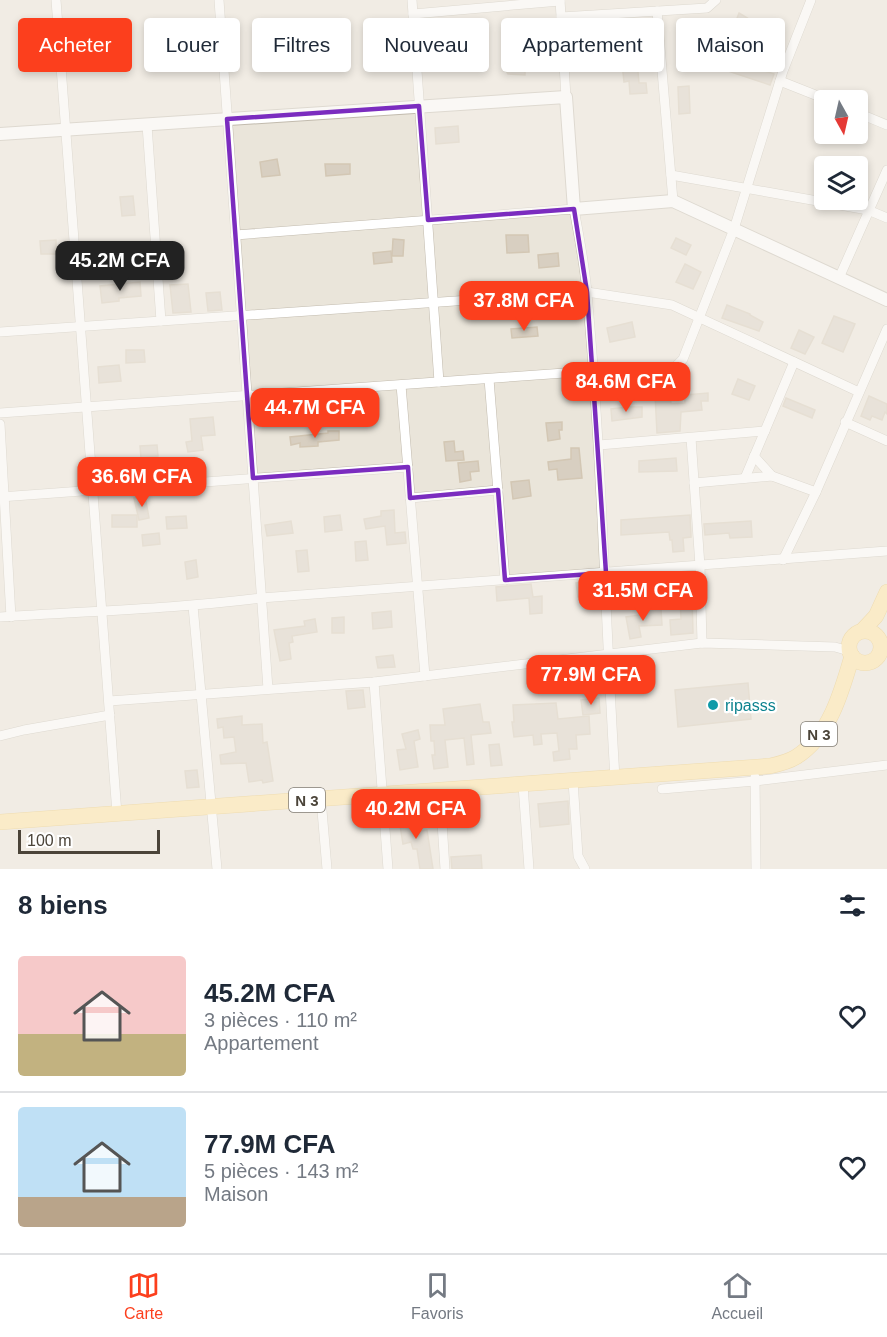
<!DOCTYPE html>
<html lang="fr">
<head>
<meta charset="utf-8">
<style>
  body { margin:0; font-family:Arial,sans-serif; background:#f6f6f7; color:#1f2937; height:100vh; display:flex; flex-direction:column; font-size:22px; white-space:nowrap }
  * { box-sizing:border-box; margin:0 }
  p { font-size:20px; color:#747a83 }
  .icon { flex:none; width:33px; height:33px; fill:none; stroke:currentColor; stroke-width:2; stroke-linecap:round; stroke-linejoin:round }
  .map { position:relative; height:869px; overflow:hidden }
  .side { display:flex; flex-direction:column; background:#fff; flex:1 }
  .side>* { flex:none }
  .hud { position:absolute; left:18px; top:18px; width:852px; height:54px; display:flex; gap:12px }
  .needle { width:39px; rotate:172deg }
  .fabs { position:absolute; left:814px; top:90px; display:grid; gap:12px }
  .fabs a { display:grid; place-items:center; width:54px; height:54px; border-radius:6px; background:#fff; box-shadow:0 3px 9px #0003; font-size:30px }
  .scale { position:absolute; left:18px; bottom:15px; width:142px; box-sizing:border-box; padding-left:6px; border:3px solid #4b4439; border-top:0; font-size:16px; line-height:21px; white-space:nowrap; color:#4b4439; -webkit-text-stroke:4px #fff; paint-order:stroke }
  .price { position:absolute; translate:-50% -51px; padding:0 14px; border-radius:12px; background:#fc3f1d; color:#fff; font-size:20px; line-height:39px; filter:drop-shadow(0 2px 3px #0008) }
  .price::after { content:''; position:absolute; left:50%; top:36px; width:18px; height:14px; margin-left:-9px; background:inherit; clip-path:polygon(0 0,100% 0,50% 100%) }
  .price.selected { background:#222; color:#fff }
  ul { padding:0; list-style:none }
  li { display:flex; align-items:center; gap:18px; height:150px; padding:0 18px }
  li+li { border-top:2px solid #e0e1e3 }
  li span { display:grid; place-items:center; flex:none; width:168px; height:120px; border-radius:6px; color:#555 }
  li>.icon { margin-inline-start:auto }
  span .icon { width:72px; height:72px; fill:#fffc; stroke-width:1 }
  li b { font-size:26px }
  h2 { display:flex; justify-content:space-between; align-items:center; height:72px; padding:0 18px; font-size:26px }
  .tag { padding:0 21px; border-radius:6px; background:#fff; box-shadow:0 3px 9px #0003; font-size:21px; line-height:54px }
  .tag.selected { background:#fc3f1d; color:#fff }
  .dock { display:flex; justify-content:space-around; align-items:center; height:84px; border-top:2px solid #e0e1e3; background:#fff; font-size:16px; color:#747a83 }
  .dock a { display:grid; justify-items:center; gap:3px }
  .dock .selected { color:#fc3f1d }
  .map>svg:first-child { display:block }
</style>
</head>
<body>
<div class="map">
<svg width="887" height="869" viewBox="0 0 887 869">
  <rect width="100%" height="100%" fill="#f6f3ec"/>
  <!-- residential -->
  <path fill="#eae5da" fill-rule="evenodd" d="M0,0H887V869H0ZM825,100H858V134H825ZM825,166H858V200H825Z"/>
  <!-- building -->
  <g fill="#d8cfc1" stroke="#d3c7b4" stroke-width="1.5">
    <path d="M739,13L749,19L739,39L740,40L737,48L727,44Z"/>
    <path d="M692,48L774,74L770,85L689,58Z"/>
    <path d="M509,52H518L519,56L525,61V75L508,74L505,69V63Z"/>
    <path d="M637,61L639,83H646L647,93L630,94L629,81L624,82L622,63Z"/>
    <path d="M689,86L690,113L679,114L678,87Z"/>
    <path d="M458,126L459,142L436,144L435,128Z"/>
    <path d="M277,159L280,175L262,177L260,162Z"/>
    <path d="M325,164H350V174L326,176Z"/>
    <path d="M133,196L135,215L122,216L120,197Z"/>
    <path d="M506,235H528L529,252L507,253Z"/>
    <path d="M676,238L691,245L686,255L671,248Z"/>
    <path d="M393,239L404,240L403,256H392Z"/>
    <path d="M56,240V254H41L40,241Z"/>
    <path d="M391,251L392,262L374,264L373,253Z"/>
    <path d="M558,253L559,266L539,268L538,255Z"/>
    <path d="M685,264L701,272L693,289L676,282Z"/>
    <path d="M140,282L141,296L119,298V301L102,303L100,286Z"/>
    <path d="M188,284L191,312L173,313L170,285Z"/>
    <path d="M220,292L222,310L208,311L206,293Z"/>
    <path d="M727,305L750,314V315L763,322L759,331L722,318Z"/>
    <path d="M834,316L855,324L843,352L822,343Z"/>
    <path d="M632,322L635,337L610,342L607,328Z"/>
    <path d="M537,327L538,336L512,338L511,329Z"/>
    <path d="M799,330L814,337L805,354L791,348Z"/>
    <path d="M126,350H144L145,362L126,363Z"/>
    <path d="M119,365L121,381L99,383L98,367Z"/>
    <path d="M738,379L755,386L749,400L732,394Z"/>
    <path d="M670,393L671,404L685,403V395L708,393V401H701L702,410L681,412L680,431L657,433L655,394Z"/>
    <path d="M869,396L887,404V414L885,412L882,420L872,416L870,420L861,416Z"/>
    <path d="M786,398L815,410L812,418L783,406Z"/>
    <path d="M628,407H642V417L612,421L611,409Z"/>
    <path d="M213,417L215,435L201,436L203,450L188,452L186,442L192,441L190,419Z"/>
    <path d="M562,422V430H559L560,439L548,441L546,423Z"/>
    <path d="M328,431H339V440L318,442V446L300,447V443L291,445L290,437L328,433Z"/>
    <path d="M454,441L455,452L463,451L464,460L446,461L444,442Z"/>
    <path d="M157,445L158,456L141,458L140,446Z"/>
    <path d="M571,448H579L582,478L558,480L557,469L549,470L548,462L571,459Z"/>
    <path d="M676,458L677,471L639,472V461Z"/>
    <path d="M478,461L479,471L470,472L471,480L460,482L458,463Z"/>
    <path d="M529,480L531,496L513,499L511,482Z"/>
    <path d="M145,496L149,518L139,520L134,498Z"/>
    <path d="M394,510L395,533L405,532L406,543L387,545L385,526L366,529L364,519L381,516V511Z"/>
    <rect x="112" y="515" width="25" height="12"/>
    <path d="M340,515L342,530L325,532L324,517Z"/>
    <path d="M690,515L691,537L683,538L684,551L673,552L672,540H670L669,532L621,535V520Z"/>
    <path d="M186,516L187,528L167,529L166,517Z"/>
    <path d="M291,521L293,533L267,536L265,525Z"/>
    <path d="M751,521L752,537L730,538L729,533L705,535L704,524Z"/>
    <path d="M159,533L160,544L143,546L142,535Z"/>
    <path d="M366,541L368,560L356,561L355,542Z"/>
    <path d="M307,550L309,571L298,572L296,551Z"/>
    <path d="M196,560L198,577L187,579L185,562Z"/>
    <path d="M657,577L658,589L635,591L634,580Z"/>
    <path d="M593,581L595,590L585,592V596L578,597L576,583Z"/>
    <path d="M531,584L533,597L542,596V613L530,614L529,598L497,601L496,587Z"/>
    <path d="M692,595L693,633L671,635L670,620L681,619L680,596Z"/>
    <path d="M661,609L662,625L639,626L641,637L630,639L626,617L647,614L646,610Z"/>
    <path d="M391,611L392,627L373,629L372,613Z"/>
    <path d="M344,617V633H332V618Z"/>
    <path d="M315,619L317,632L292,636L293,642L289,643L291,659L280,661L274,630L305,626L304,621Z"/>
    <path d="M393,655L395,667L378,668L376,657Z"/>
    <path d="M568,671L569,680H562L563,687L552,688L551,673Z"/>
    <path d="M748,683L751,719L678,727L675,690Z"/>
    <path d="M363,690L365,707L348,709L346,691Z"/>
    <path d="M599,698L600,713L583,715L581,700Z"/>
    <path d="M556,703L558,719L589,716L590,734L576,735L577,749H569L570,759L554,761L553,752L559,751L557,733L541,734L542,744L534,745L533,735L514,737L512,722H514L513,705Z"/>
    <path d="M480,704L483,722H489L491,733L471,735L474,764L467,765L464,738L445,740L448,767L434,769L432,755H435L434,741H431L430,725H445L443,709Z"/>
    <path d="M242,716V725L262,724L263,743L267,742L273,781L263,783L262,780L249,782L246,763L221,764L220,755L236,752L234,737L224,738L223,727L218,728L217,719Z"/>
    <path d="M418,730L420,739L414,741L418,767L400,770L397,750L406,749L402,734Z"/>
    <path d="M499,744L502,765L491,766L489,745Z"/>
    <path d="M197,770L199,787L187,788L185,771Z"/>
    <path d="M568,801L569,824L540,827L538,804Z"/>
    <path d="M412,811L415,832L427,830L433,869H420L417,849H413L411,842L403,844L398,813Z"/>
    <path d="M481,855L482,869H452L451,857Z"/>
  </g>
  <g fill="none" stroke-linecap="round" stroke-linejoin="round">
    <!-- minor casing -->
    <g stroke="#c2bbae" stroke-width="10">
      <g id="minor">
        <path d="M56,0L117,814"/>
        <path d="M219,0L268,689"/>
        <path d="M412,0L439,382"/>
        <path d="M560,0L566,97"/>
        <path d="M657,11L673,201"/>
        <path d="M413,14L560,1"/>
        <path d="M561,17L707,8L716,0"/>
        <path d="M780,81L828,100"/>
        <path d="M858,113L887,125"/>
        <path d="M147,125L161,321"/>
        <path d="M671,175L868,210L887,218"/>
        <path d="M235,235L574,209C579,237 585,266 587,294C602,455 605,617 615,778"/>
        <path d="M839,278L887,170"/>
        <path d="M0,332L587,292L672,305L859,392"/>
        <path d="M489,379L505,580"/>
        <path d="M401,385L425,676"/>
        <path d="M0,413L593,371L674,368L683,359L734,229L783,71L811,0"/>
        <path d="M845,422L887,441"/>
        <path d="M0,424L11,617"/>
        <path d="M691,438L700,566L702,643"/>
        <path d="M599,445L765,431"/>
        <path d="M754,456L772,476"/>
        <path d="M745,478L794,362"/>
        <path d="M694,483L772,476L816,492"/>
        <path d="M0,497L408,467"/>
        <path d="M410,498L498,490"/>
        <path d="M783,560L816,492L887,329"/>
        <path d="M193,606L217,869"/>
        <path d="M0,617C87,611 174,609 261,598L887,551"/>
        <path d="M374,682L388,869"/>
        <path d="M109,701L374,682L702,643L835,647L849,651"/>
        <path d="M0,736L24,730L110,715"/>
        <path d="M755,777L756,869"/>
        <path d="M573,781L578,856L585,869"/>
        <path d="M523,785L529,869"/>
        <path d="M662,789L755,781L887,765"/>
        <path d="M440,791L445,869"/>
        <path d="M321,799L327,869"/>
      </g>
    </g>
    <!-- tertiary casing -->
    <g stroke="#c2bbae" stroke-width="14">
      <path id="tertiary" d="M0,134L566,97L574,209L673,201L887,300"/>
    </g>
    <!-- primary casing -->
    <g stroke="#e6c16a" stroke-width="16">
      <g id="primary">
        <circle cx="865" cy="647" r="16"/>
        <path d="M862,631L876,616L887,592"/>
        <path d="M0,822L770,766C779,764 788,762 796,757C829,737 842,691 852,656"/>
      </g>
    </g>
    <!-- minor -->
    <use href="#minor" stroke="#fff" stroke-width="9"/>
    <!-- tertiary -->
    <use href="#tertiary" stroke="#fff" stroke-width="12"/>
    <!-- primary -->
    <use href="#primary" stroke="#ffe39c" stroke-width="15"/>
  </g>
  <!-- marked area -->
  <path d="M0 0H887V869H0ZM419,106L428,220L574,209L587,292L606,573L505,580L498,490L410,498L408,467L253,478L227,119Z" fill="#f6f3ec" fill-opacity=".55" fill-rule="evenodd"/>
  <path fill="none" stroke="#7b2cbf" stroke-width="4.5" stroke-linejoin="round" d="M419,106L428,220L574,209L587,292L606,573L505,580L498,490L410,498L408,467L253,478L227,119Z"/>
  <!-- markers -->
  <circle fill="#0f9aa8" stroke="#fff" stroke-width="2" cx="713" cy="705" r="6"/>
  <g text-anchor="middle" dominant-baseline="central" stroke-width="4.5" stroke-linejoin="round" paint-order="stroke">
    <!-- shield labels -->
    <g fill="#fff" stroke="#817c74" stroke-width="1.5">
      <rect x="801" y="722" width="36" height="24" rx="4.5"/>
      <rect x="289" y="788" width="36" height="24" rx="4.5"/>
    </g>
    <g font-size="15" font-weight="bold" fill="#4b4439">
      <text x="819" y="734">N 3</text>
      <text x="307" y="800">N 3</text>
    </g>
    <!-- culture labels -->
    <g font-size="16" fill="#0d838f" stroke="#fff" text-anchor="start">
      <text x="725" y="705">ripasss</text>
    </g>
  </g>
</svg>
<div class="fabs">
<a><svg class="needle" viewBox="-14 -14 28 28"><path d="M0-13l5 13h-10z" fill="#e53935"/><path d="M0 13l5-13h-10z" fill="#747a83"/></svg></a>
<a><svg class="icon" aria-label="layers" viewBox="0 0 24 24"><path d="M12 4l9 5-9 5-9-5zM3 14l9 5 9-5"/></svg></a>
</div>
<div class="scale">100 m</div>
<b class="price selected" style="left:120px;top:292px">45.2M CFA</b>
<b class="price" style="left:524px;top:332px">37.8M CFA</b>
<b class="price" style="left:626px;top:413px">84.6M CFA</b>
<b class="price" style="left:315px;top:439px">44.7M CFA</b>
<b class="price" style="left:142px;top:508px">36.6M CFA</b>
<b class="price" style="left:643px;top:622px">31.5M CFA</b>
<b class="price" style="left:591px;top:706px">77.9M CFA</b>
<b class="price" style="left:416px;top:840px">40.2M CFA</b>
<div class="hud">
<a class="tag selected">Acheter</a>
<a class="tag">Louer</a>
<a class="tag">Filtres</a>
<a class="tag">Nouveau</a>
<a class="tag">Appartement</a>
<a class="tag">Maison</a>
</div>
</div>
<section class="side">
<h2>8 biens<svg class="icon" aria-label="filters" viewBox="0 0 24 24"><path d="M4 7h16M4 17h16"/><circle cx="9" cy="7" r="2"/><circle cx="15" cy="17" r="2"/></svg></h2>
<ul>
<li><span style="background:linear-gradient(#f6c9c9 65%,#c2b280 0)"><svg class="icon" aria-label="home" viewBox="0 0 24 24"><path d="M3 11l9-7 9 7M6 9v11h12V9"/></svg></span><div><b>45.2M CFA</b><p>3 pièces · 110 m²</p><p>Appartement</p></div><svg class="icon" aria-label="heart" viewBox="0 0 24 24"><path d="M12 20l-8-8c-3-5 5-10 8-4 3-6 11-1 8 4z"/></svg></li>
<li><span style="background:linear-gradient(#bfe0f5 75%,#b9a48a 0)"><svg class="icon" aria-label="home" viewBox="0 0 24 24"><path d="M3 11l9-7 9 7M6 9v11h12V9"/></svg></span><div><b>77.9M CFA</b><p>5 pièces · 143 m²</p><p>Maison</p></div><svg class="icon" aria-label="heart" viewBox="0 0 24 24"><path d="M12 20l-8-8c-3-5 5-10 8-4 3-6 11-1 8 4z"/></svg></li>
</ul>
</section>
<nav class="dock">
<a class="selected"><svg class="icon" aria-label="map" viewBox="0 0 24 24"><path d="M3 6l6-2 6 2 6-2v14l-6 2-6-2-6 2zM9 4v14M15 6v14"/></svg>Carte</a>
<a><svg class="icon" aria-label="saved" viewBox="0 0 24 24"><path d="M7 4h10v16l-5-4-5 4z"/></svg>Favoris</a>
<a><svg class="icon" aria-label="home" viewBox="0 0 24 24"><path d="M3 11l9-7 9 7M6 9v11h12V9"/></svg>Accueil</a>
</nav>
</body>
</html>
